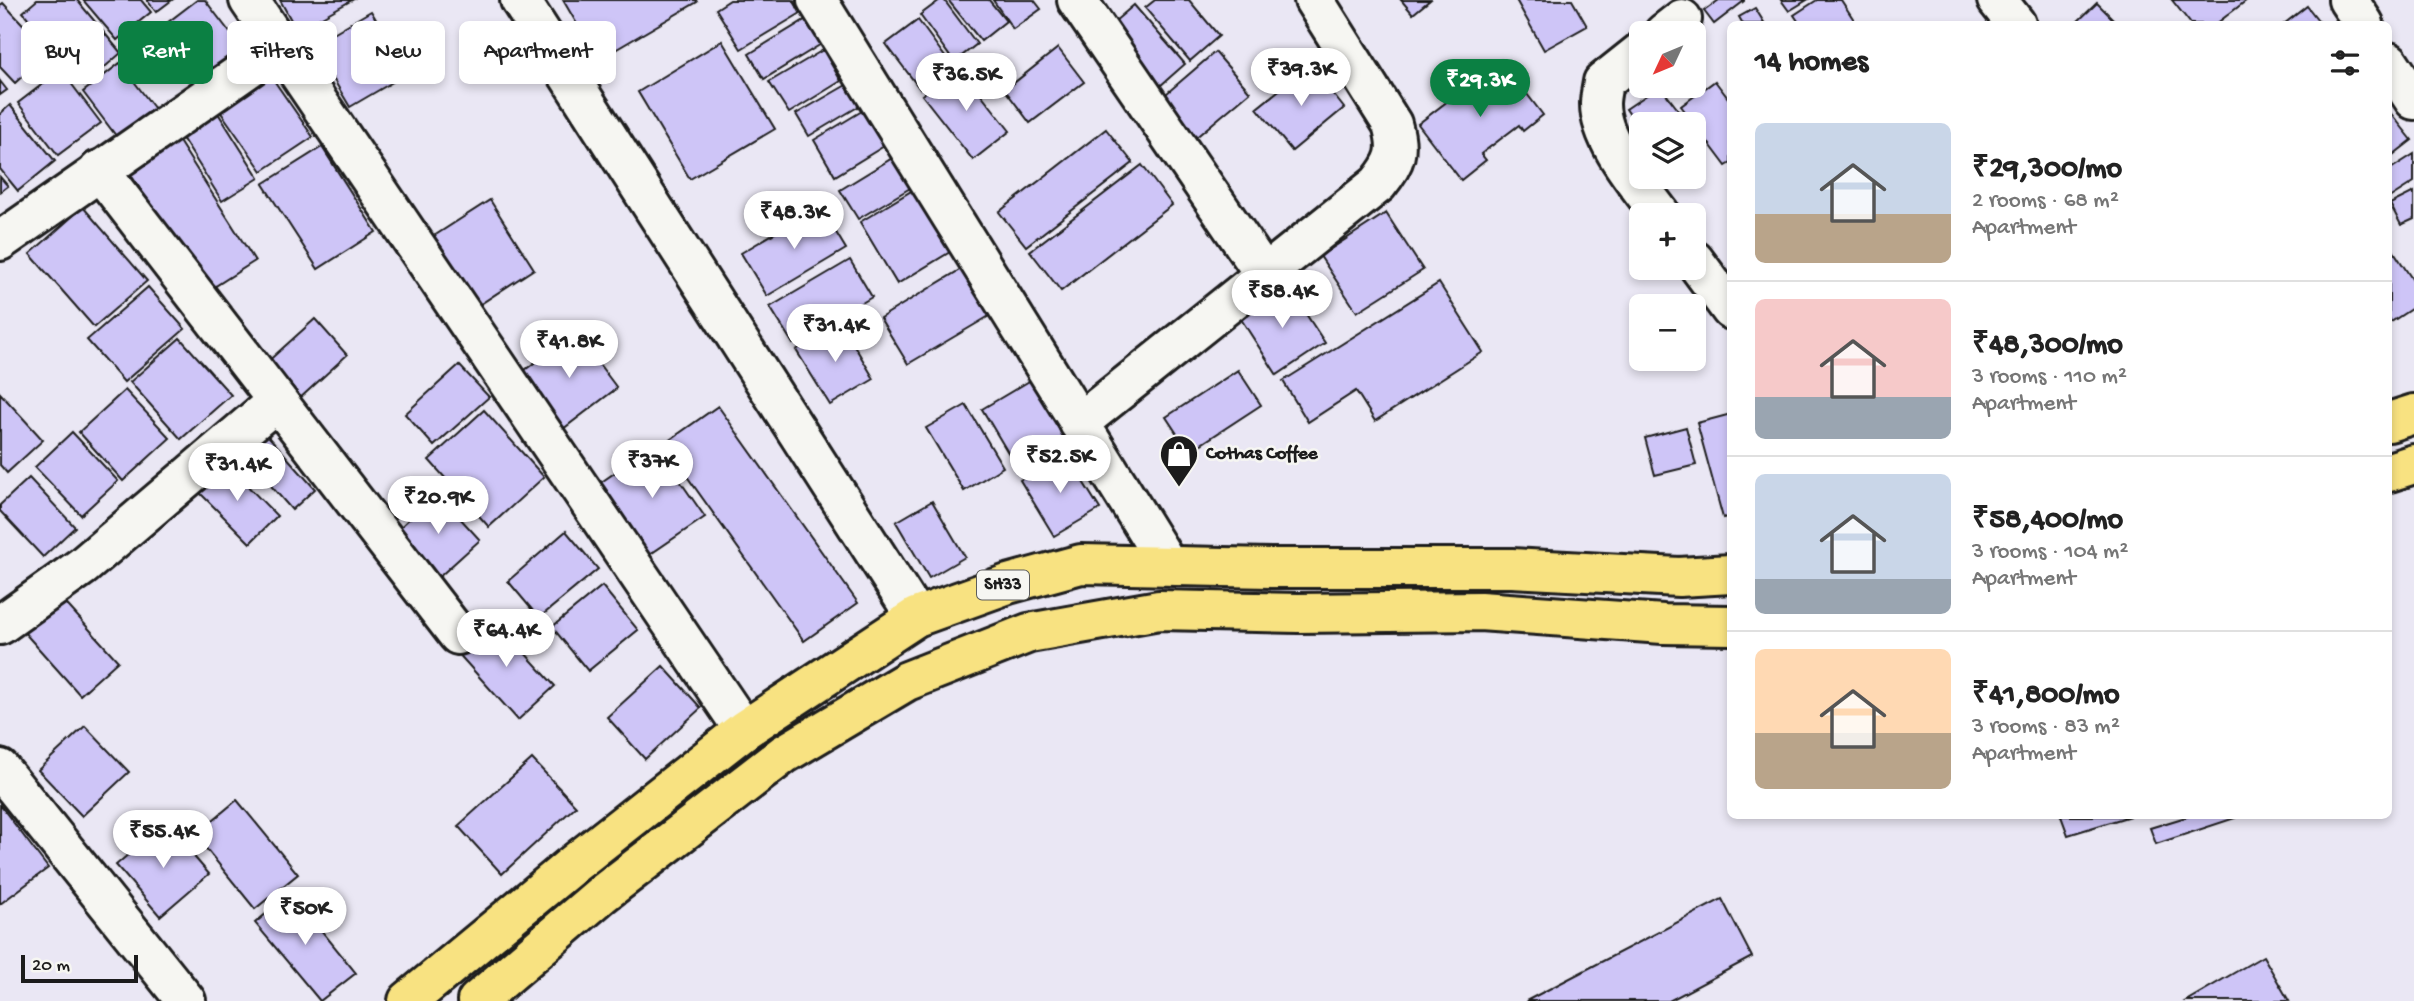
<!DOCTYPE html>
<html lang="en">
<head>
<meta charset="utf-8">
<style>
  body { margin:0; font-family:"Gochi Hand",sans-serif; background:#f2f2f2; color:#222; height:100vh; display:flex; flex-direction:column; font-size:26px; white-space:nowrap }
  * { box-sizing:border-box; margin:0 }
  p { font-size:23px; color:#767676 }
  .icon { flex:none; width:38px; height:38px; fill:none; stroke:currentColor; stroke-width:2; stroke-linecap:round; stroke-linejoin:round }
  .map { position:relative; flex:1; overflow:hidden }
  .details { position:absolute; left:1727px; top:21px; width:665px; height:798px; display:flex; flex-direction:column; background:#fff; border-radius:10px; box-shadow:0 4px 10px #0003 }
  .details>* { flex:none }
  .banner { position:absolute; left:21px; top:21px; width:665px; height:63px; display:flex; gap:14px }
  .needle { width:46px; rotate:226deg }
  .buttons { position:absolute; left:1629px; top:21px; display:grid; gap:14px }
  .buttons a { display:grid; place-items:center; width:77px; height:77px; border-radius:10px; background:#fff; box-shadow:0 4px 10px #0003; font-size:35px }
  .scale { position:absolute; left:21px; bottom:18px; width:117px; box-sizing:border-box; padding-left:7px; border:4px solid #1c1c1c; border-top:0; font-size:19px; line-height:24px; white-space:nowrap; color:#1c1c1c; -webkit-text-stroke:5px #f6f6f2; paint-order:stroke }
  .price { position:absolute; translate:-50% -60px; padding:0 16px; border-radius:24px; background:#fff; color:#222; font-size:23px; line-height:46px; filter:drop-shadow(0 2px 4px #0008) }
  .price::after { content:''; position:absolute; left:50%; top:42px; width:21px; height:16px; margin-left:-10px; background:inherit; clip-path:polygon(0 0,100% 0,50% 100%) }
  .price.selected { background:#0b8043; color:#fff }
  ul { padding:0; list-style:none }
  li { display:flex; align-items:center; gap:21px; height:175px; padding:0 28px }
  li+li { border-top:2px solid #e0e0e0 }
  li span { display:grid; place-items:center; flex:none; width:196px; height:140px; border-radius:10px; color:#555 }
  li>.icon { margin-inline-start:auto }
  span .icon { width:84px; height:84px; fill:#fffc; stroke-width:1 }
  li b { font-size:30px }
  h2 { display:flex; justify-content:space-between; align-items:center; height:84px; padding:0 28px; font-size:30px }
  .tag { padding:0 24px; border-radius:10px; background:#fff; box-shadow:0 4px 10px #0003; font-size:24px; line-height:63px }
  .tag.selected { background:#0b8043; color:#fff }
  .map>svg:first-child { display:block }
</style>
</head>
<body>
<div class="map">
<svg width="2414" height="1001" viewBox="0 0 2414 1001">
  <rect width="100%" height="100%" fill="#eae7f4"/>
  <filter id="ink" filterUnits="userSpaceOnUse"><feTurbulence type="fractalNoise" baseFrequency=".0143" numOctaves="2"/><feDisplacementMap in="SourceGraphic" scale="14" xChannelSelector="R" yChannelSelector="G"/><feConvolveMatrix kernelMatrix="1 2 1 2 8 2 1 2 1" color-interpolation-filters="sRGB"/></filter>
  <g filter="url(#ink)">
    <!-- building -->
    <g fill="#cec5f7" stroke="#1c1c1c" stroke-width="2">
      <path d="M37,0H77L121,53L84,85L23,12Z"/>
      <path d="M83,0H141L151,12L117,40Z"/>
      <path d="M147,0H172L156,12Z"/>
      <path d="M197,0H205L241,47L203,77L163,26Z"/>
      <path d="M280,0H352L297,31Z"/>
      <path d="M563,0H696L697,2L598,60Z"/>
      <path d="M730,0H793L801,13L741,49L716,9Z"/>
      <path d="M940,0H944L977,44L954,62L920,15Z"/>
      <path d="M948,0H989L1006,21L981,41Z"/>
      <path d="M993,0H1034L1041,9L1013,29Z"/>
      <path d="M1155,0H1189L1219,36L1190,61L1145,8Z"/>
      <path d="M1401,0H1430L1413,14Z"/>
      <path d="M1516,0H1572L1587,26L1544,50Z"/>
      <path d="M1719,0H1744V1L1714,24L1704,11Z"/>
      <path d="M1781,0H1807L1789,11Z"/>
      <path d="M1817,0H1841L1856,23L1800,24L1794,15Z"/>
      <path d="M2172,0H2247L2216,24H2191Z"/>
      <path d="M3,3L49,52L15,83L0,67V6Z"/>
      <path d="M2097,3L2118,24H2075Z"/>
      <path d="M1134,5L1185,64L1160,86L1108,27Z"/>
      <path d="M2307,6L2321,24H2284Z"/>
      <path d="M1755,8L1765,24H1743L1739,17Z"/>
      <path d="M371,11L408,73L350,107L313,45Z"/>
      <path d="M808,18L823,43L764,79L749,54Z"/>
      <path d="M918,20L951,65L920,89L886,44Z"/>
      <path d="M722,41L775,129L690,179L638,92Z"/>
      <path d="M1058,48L1084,82L1030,123L1005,90Z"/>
      <path d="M823,50L841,81L789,113L769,82Z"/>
      <path d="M1215,52L1250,92L1194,139L1160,99Z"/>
      <path d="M1501,60L1543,115L1523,131L1519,125L1481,154L1486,160L1461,180L1418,124Z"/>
      <path d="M120,63L161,117L123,145L83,92Z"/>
      <path d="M1310,65L1344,108L1292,151L1257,108Z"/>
      <path d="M959,66L1010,131L973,160L922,95Z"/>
      <path d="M266,69L313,137L262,171L215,104Z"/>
      <path d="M61,70L101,123L58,155L18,103Z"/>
      <path d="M0,81L7,90L0,95Z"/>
      <path d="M1715,81L1731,102V163L1726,166L1681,106Z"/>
      <path d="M848,84L861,105L809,136L796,114Z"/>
      <path d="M1660,86L1689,124H1642V132L1626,109Z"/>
      <path d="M211,102L259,178L222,201L174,125Z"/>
      <path d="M10,105L55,161L18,191L0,169V114Z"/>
      <path d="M867,108L889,143L835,176L814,140Z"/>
      <path d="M2389,111L2412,140L2389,158Z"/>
      <path d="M1106,129L1133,163L1026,246L999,212Z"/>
      <path d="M1694,131L1707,149L1694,158Z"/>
      <path d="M173,132L255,261L206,292L124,164Z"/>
      <path d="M322,147L376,232L318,269L263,184Z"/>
      <path d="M899,154L917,184L858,219L840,190Z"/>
      <path d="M2414,154V182L2389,198V170Z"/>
      <path d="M1142,165L1172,205L1061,291L1030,251Z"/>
      <path d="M0,177L8,186L0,192Z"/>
      <path d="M923,184L960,246L897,284L860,222Z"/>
      <path d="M2414,192V219L2401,225L2390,204Z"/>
      <path d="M490,200L534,269L479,305L434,236Z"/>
      <path d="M820,206L846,249L767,296L741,253Z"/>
      <path d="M83,207L147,281L94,327L30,254Z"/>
      <path d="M1386,213L1423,270L1357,312L1320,256Z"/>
      <path d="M2389,244L2414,282V307L2391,322L2389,318Z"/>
      <path d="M850,260L872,297L793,344L770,307Z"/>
      <path d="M963,268L991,315L908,364L880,318Z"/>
      <path d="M1439,283L1483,352L1375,421L1356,391L1308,422L1283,381Z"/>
      <path d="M1287,285L1325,343L1277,375L1239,316Z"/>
      <path d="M148,287L185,329L124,382L87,340Z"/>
      <path d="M315,319L347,355L298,400L265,364Z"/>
      <path d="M841,323L874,379L830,405L796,350Z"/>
      <path d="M575,332L617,388L563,429L521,373Z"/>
      <path d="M180,338L231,395L181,439L130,382Z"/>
      <path d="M459,365L489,397L434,446L405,414Z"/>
      <path d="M1238,370L1261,405L1189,452L1166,417Z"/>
      <path d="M1031,380L1065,437L1016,466L982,409Z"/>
      <path d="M125,390L170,438L123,481L79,432Z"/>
      <path d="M0,393L43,440L7,473L0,465Z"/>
      <path d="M966,405L1003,467L964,491L926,428Z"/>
      <path d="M718,406L858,603L804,641L664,444Z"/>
      <path d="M484,410L544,477L489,527L429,460Z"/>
      <path d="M1731,414V516L1723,518L1697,423Z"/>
      <path d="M1686,427L1696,465L1655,475L1645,438Z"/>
      <path d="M262,429L315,489L292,510L239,449Z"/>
      <path d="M72,432L118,481L81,515L35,467Z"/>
      <path d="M655,445L705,517L649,555L600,483Z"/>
      <path d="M1065,453L1100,509L1054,536L1020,480Z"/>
      <path d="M225,463L277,516L250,543L197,490Z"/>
      <path d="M29,478L75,527L43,557L0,511V505Z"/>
      <path d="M437,493L480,540L438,578L396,531Z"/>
      <path d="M932,501L965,557L929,578L896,522Z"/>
      <path d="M566,531L598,569L539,618L508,581Z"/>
      <path d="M602,586L638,630L588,671L552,627Z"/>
      <path d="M61,598L118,661L80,695L23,631Z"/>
      <path d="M493,618L555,686L518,720L456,651Z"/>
      <path d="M663,666L701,708L645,759L607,717Z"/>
      <path d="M85,726L129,772L82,816L38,770Z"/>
      <path d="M532,759L576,806L502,874L458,826Z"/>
      <path d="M237,800L298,874L255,909L195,835Z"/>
      <path d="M0,805L48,868L0,904Z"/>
      <path d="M2061,816H2130L2068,835Z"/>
      <path d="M2189,816H2234L2235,818L2156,844L2150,828Z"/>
      <path d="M165,823L209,874L160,916L116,865Z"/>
      <path d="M291,893L356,973L320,1001L255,923Z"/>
      <path d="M1722,899L1752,957L1669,1001H1526Z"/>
      <path d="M2263,956L2289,1001H2186Z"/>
    </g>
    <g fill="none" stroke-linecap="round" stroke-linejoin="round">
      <!-- minor casing -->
      <g stroke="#1c1c1c" stroke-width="44">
        <g id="minor">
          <path d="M249,0L744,730"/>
          <path d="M520,0L916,617"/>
          <path d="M817,0L1168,565"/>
          <path d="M1077,0L1265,275"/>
          <path d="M1997,0L2016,24"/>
          <path d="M1664,33L1682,19"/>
          <path d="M1642,51L1603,82C1602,89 1600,97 1600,104C1600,142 1640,186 1661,215"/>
          <path d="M99,170L458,635"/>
          <path d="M0,241L280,46"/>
          <path d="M1694,260L1731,310"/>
          <path d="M1079,423L1378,184C1396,162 1400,151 1392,124L1314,0"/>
          <path d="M0,625L83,566L277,401"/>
          <path d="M0,769L186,1001"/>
        </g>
      </g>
      <!-- tertiary casing -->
      <g stroke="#1c1c1c" stroke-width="44">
        <g id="tertiary">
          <path d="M2348,0L2364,24"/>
          <path d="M2389,62L2414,100"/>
        </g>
      </g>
      <!-- primary casing -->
      <g stroke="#1c1c1c" stroke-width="44">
        <g id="primary">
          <path d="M2389,422L2414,414"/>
          <path d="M2389,472L2414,464"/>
          <path d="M408,1001L571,866L744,730L916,617L1008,584L1081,564L1271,568H1512L1679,577L1731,574"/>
          <path d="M477,1001L601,895L784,754L907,681L1029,633L1159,610L1298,613L1480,611L1663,624L1731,625"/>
        </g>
      </g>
      <!-- minor -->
      <use href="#minor" stroke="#f6f6f2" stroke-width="38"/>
      <!-- tertiary -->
      <use href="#tertiary" stroke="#f6f6f2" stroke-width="38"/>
      <!-- primary -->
      <use href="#primary" stroke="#f8e281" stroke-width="38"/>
    </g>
  </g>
  <!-- icons -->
  <defs>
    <g id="shop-pin" transform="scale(2.0125)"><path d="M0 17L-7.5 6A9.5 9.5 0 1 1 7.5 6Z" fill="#1c1c1c" stroke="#f6f6f2"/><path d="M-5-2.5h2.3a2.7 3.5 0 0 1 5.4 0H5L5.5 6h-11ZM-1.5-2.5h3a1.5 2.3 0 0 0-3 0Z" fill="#fff"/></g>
  </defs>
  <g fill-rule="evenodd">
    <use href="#shop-pin" x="1179" y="454"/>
  </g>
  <g text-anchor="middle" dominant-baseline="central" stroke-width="5" stroke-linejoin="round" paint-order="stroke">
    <!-- shield labels -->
    <rect fill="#f6f6f2" stroke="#5d5d5c" stroke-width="2" x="977" y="570.5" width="52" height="29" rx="5"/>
    <g font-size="18" font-weight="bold" fill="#1c1c1c">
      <text x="1003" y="585">SH33</text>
    </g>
    <!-- poi labels -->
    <g font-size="19" font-weight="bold" fill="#1c1c1c" stroke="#f6f6f2" text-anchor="start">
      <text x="1206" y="454">Cothas Coffee</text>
    </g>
  </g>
</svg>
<div class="buttons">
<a><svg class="needle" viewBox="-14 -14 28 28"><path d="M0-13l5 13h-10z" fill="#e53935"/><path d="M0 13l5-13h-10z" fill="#767676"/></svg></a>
<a><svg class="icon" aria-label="layers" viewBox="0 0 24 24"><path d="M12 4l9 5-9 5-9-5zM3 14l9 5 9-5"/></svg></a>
<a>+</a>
<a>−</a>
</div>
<div class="scale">20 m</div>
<b class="price" style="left:1301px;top:108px">₹39.3K</b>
<b class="price" style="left:966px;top:113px">₹36.5K</b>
<b class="price selected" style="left:1480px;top:119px">₹29.3K</b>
<b class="price" style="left:794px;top:251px">₹48.3K</b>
<b class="price" style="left:1282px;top:330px">₹58.4K</b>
<b class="price" style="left:835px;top:364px">₹31.4K</b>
<b class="price" style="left:569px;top:380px">₹41.8K</b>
<b class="price" style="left:1060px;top:495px">₹52.5K</b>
<b class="price" style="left:652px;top:500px">₹37K</b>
<b class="price" style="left:237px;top:503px">₹31.4K</b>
<b class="price" style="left:438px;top:536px">₹20.9K</b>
<b class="price" style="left:506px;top:669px">₹64.4K</b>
<b class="price" style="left:163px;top:870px">₹55.4K</b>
<b class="price" style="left:305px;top:947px">₹50K</b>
<div class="banner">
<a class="tag">Buy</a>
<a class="tag selected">Rent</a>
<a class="tag">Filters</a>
<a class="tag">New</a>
<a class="tag">Apartment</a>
</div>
<section class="details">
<h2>14 homes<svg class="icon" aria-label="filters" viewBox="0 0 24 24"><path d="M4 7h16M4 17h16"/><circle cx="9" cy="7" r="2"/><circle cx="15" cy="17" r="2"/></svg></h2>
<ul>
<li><span style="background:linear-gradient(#c9d6e8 65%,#b9a48a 0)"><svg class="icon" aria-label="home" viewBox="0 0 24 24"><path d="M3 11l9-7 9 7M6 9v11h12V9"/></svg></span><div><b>₹29,300/mo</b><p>2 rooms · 68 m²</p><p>Apartment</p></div></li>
<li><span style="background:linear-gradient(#f6c9c9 70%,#9aa5b1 0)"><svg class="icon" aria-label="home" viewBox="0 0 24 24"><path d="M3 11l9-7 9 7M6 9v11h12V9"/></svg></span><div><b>₹48,300/mo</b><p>3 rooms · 110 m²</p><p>Apartment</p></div></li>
<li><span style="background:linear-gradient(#c9d6e8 75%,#9aa5b1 0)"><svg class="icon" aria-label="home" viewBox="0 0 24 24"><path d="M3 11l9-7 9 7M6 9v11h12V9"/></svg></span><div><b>₹58,400/mo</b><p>3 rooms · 104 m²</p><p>Apartment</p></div></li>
<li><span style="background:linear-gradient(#ffd9b3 60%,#b9a48a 0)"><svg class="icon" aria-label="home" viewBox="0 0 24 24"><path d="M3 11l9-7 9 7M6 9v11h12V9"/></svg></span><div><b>₹41,800/mo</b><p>3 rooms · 83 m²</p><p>Apartment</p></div></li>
</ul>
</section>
</div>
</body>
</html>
